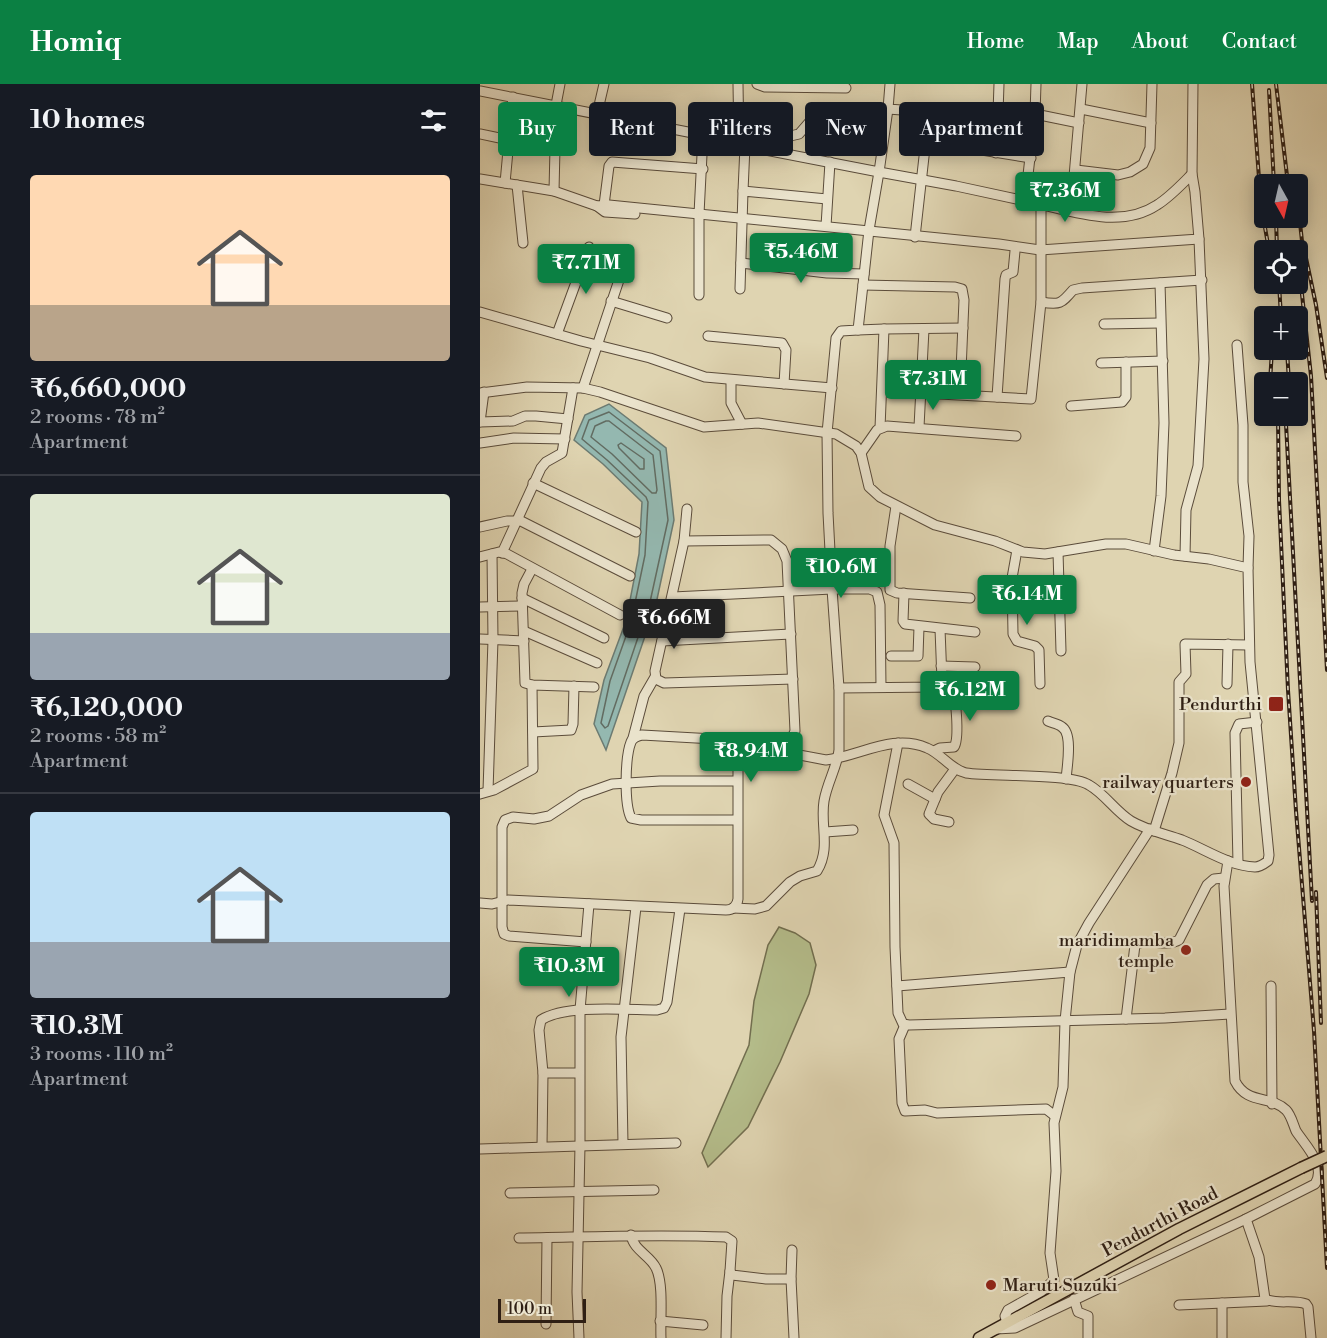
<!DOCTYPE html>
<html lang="en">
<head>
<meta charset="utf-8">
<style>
  body { margin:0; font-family:"Libre Bodoni",serif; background:#242831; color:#f1f3f6; height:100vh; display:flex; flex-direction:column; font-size:22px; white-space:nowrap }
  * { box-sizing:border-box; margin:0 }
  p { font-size:20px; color:#9ea1a6 }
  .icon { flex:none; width:33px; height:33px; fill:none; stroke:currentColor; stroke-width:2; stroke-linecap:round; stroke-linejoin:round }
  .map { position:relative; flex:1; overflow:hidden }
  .details { display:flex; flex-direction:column; background:#171b24; width:480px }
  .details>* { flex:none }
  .top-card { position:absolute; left:18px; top:18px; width:570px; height:54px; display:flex; gap:12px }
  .needle { width:39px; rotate:172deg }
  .tools { position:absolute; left:774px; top:90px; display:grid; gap:12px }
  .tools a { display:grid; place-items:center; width:54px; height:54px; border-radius:6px; background:#171b24; box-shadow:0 3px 15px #0003; font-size:30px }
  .scale { position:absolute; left:18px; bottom:15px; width:88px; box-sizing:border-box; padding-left:6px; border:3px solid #2f1f14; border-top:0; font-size:16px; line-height:21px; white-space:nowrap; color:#2f1f14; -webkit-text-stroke:4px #eae3cc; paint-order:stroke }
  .price { position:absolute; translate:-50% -51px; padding:0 14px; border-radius:6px; background:#0b8043; color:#fff; font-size:20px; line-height:39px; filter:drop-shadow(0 2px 3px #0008) }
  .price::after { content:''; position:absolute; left:50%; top:36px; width:18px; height:14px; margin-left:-9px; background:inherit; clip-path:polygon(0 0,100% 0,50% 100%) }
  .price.selected { background:#222; color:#fff }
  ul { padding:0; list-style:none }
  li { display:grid; align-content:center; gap:12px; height:318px; padding:0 30px }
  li+li { border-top:2px solid #363941 }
  li span { display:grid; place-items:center; height:186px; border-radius:6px; color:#555 }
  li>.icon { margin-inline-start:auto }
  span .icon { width:108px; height:108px; fill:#fffc; stroke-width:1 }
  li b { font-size:26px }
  h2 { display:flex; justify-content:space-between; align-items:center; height:72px; padding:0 30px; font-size:26px }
  .chip { padding:0 21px; border-radius:6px; background:#171b24; box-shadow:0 3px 15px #0003; font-size:21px; line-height:54px }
  .chip.selected { background:#0b8043; color:#fff }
  header { display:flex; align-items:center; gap:36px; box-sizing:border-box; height:84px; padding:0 30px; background:#0b8043; color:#fff }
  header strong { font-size:28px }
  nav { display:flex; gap:33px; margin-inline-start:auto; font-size:21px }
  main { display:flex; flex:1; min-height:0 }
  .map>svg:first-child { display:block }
</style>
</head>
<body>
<header>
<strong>Homiq</strong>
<nav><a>Home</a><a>Map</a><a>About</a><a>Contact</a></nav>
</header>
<main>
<section class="details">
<h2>10 homes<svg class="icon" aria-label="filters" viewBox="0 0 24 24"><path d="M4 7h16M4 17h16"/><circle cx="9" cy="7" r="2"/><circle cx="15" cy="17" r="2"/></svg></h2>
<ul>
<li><span style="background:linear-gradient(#ffd9b3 70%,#b9a48a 0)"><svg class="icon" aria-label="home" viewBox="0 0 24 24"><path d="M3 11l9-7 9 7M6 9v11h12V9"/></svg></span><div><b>₹6,660,000</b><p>2 rooms · 78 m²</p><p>Apartment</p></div></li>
<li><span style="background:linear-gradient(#dfe7d0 75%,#9aa5b1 0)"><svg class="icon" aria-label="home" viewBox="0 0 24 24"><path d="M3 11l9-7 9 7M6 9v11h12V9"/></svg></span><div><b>₹6,120,000</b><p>2 rooms · 58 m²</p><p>Apartment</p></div></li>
<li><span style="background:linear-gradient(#bfe0f5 70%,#9aa5b1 0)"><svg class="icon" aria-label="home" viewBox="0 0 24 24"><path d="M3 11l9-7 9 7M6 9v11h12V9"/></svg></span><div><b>₹10.3M</b><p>3 rooms · 110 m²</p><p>Apartment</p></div></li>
</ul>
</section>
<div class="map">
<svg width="847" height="1254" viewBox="0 0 847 1254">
  <rect width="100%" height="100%" fill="#dfd4b1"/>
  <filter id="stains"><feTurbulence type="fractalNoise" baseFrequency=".00333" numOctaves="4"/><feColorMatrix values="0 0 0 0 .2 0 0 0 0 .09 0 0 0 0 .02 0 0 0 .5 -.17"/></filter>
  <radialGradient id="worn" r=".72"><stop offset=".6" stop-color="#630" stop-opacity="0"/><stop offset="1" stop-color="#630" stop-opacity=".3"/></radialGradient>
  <!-- green -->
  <path fill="#b4bc8a" stroke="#726e4f" stroke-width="1.5" d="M299,843L315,849L330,859L336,881L329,910L300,978L268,1043L228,1083L222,1069L269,961L274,917L288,861Z"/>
  <!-- water -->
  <path fill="#94b8b0" stroke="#6c7b72" stroke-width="1.5" d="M129,320L186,364L194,436L176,520L126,666L114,640L124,596L146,537L159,470L162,418L123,380L94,356L105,331Z"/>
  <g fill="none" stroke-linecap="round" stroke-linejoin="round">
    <!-- shore -->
    <g stroke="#626c62" stroke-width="1.5">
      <path d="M129,328L180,367L188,436L170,518L128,642L125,644L121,639L130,597L151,538L165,471L168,418L166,413L127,376L102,355L109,336Z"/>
      <path d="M126,337H129L173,371L177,406L176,409H172L132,370L111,353L115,342Z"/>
      <path d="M141,359L164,375V385H160L139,364L138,361Z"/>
    </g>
    <!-- minor casing -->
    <g stroke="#5b4c3b" stroke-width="11">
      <g id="minor">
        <path d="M258,0L259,60"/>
        <path d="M277,0L285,3L366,4"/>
        <path d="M410,0L408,25L449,28L518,29L519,0"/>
        <path d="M556,0L555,30L599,39"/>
        <path d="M0,7L223,51L265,62"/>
        <path d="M601,25L671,39"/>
        <path d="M117,30L124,0"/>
        <path d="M555,30L545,117C587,125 638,147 677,121C690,113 701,101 712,90"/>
        <path d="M0,50L29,56"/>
        <path d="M446,57L551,74"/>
        <path d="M279,65L293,56L319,50L332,35H348L405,42"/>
        <path d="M516,69L518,29"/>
        <path d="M596,86L638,91L650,88L663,80L670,64L672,0"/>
        <path d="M0,95L74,107L117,122L125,128L155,130"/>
        <path d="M25,99L33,13"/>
        <path d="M37,101L43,159"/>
        <path d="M74,107L76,21L80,0"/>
        <path d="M263,107L265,62L399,88L408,25"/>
        <path d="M124,121L129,82L132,78L223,85"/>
        <path d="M117,122L129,121L519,160L560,166L719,155L715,108L712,90L713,0"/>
        <path d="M591,127L602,0"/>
        <path d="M346,142L350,78"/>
        <path d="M435,153L449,28"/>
        <path d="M261,179L347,189L384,190"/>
        <path d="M383,201L475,203L482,205L484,216L480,310"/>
        <path d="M260,205L263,107L347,115"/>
        <path d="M219,211V130L223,51"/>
        <path d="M131,217L187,234"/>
        <path d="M561,218C580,221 581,220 593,206L602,204L722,196"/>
        <path d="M0,228L101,257L170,274L225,293L352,304"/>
        <path d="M624,240L680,239"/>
        <path d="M404,245L483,244"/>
        <path d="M378,246L404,245L400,344"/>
        <path d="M77,250L109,163"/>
        <path d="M228,252L302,259L306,266L304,300"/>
        <path d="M757,261L763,341V398L769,452L768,484"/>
        <path d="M621,279L683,277"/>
        <path d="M251,296V319L262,340"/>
        <path d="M103,304L145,178"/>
        <path d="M0,309L47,303L103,304L120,308L224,343L278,339L356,350L376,362L381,369L389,403L400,413L455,441L515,457L543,468L565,470L626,460H646L694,471L729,475L768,484L770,578L789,771L788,777C784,780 780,783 775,783C749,782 725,765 702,756C685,750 666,746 651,737C635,727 625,710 609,701C590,689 513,693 486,689C470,685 462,670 447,664C413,649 380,672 346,676L234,655L162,651C157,652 153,653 151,658C145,673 144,720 151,734L161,736H257"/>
        <path d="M441,309L551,315L561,218V120"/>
        <path d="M517,313L525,195L526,191L533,188L535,167"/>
        <path d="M591,322L642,318L646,313V278"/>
        <path d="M0,338L33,337L45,332H56L88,335"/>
        <path d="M0,338L4,308"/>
        <path d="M439,343L444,245"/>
        <path d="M0,359L34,354L85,355"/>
        <path d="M381,369L397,346L407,342L536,352"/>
        <path d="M53,399L156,448"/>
        <path d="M416,422L410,462V506L417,509L490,514"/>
        <path d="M207,425L204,457L175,587L176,595L184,599L313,595"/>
        <path d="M0,443L27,437H41L150,492"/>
        <path d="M537,466L532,494L533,550L537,557L555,562L559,566L560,600"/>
        <path d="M674,467L681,412L684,339L680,199"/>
        <path d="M578,468L581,567"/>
        <path d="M22,469L61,384L66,378L82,369L93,304"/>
        <path d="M705,472L706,426L718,382L724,275L719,155"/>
        <path d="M0,473L19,468L27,470L140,531"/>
        <path d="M52,485L44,500L42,509L45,599L52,601L114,603"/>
        <path d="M424,509L423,537L425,540L495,548"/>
        <path d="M193,513L352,505L348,429L347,349L356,254L361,247L378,246L389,146L399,88L476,102L545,117"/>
        <path d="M42,514L124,554"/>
        <path d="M0,523L42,522"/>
        <path d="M44,547L117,579"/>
        <path d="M0,555L44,557"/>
        <path d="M182,557L311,550"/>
        <path d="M411,572H438L439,543"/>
        <path d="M461,582L495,583"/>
        <path d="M747,600L748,560"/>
        <path d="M359,604L459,603L462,596L460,545"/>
        <path d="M568,637C572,639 579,640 582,643C593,650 587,683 586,695"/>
        <path d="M53,648L91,646L93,640L94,602"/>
        <path d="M153,654L164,612L175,593"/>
        <path d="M418,659L404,731L414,759L415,863L418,929L423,940L429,941L685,934L750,930"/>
        <path d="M454,667L460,664L474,663C479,656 477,617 472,609C470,604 465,603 460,601"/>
        <path d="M428,700L455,715"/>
        <path d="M8,707L13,556L12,470"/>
        <path d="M0,710L14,706L53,685L52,601"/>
        <path d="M469,738L454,735L449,730L458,708L475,685"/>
        <path d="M674,747L692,689L699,659V598L706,590L705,560L769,561"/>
        <path d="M345,748L373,746"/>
        <path d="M748,777L744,802L755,997C767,1021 791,1011 806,1026C811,1031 813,1040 816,1047C825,1061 847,1082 835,1100L766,1135L779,1173L785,1215C797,1221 813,1215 826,1220L828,1223L831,1254"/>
        <path d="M758,779L755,649L759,640L777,638"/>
        <path d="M0,819L12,820L28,816L246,826C253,826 257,822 258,815V670C272,641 293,662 313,652L315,647L307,477L302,465L291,456L204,457"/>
        <path d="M253,824L275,825L286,822L310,798L320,792L337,787C351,764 340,741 344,717C347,699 357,683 359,666V604L352,505H390L397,508L400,521L401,603"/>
        <path d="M106,858L29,852L24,850L22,843V743L25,736L33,733L54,735L69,732L101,711L132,700L180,697H257"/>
        <path d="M417,902L590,888"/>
        <path d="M791,902L792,1020"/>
        <path d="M646,935L655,861C668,853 685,864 699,856L727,801L734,795L744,794"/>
        <path d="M425,941L419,955L422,1019L425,1027L445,1026L457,1029L566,1025L575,1032"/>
        <path d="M63,989H99"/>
        <path d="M143,1060L141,953L156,823"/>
        <path d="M62,1062L63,989L59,946L61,936C86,920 148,926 177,926L184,924L187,918L200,825"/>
        <path d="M0,1065L196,1059"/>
        <path d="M30,1109L174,1106"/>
        <path d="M151,1151C154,1167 170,1171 176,1184C184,1200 180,1236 181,1254"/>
        <path d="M39,1154C108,1153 177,1150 246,1153L252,1157L250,1187L252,1191L286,1195H311"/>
        <path d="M312,1166L311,1195L314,1254"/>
        <path d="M594,1215L598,1228L608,1232V1254"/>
        <path d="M742,1219V1254"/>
        <path d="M699,1221L787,1217"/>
        <path d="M180,1237L223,1241"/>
        <path d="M527,1239L525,1232L528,1226L562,1207L574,1196L570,1169L576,1087L574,1039L583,1003L585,937L590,888L597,861L609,839L670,745"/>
        <path d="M66,1240L67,1154"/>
        <path d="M516,1245L535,1244L766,1135"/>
        <path d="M99,1254L97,1208L100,1061V926L109,820"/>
        <path d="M246,1254L247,1212L250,1187"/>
      </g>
    </g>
    <!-- major casing -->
    <g stroke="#2f1f14" stroke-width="13">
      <path id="major" d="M499,1254L699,1145L821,1084"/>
    </g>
    <!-- minor -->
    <use href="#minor" stroke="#eae3cc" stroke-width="9"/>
    <!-- major -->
    <use href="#major" stroke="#dfd4b1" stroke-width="10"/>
    <!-- rail casing -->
    <g stroke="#2f1f14" stroke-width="4">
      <g id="rail">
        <path d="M772,0L781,121L789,166"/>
        <path d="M796,0L808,100"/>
        <path d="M789,6L794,100"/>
        <path d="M818,121L825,184"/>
        <path d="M796,134L797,166"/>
        <path d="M818,174L831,292L847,586"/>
        <path d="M826,174L836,221L847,294"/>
        <path d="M799,200L801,232"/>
        <path d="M807,266L809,298"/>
        <path d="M790,298L792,266"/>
        <path d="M798,332L799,416L808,606L816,727L834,947L847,1184"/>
        <path d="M806,340L832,817"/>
        <path d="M836,808L841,939"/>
      </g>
    </g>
    <!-- rail -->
    <use href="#rail" stroke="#eae3cc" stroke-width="1.5" stroke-dasharray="4.5" stroke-linecap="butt"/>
    <!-- major-bridge casing -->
    <g stroke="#2f1f14" stroke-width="13" stroke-linecap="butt">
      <path id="major-bridge" d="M821,1084L847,1072"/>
    </g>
    <!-- major-bridge -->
    <use href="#major-bridge" stroke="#dfd4b1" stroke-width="10"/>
  </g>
  <!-- markers -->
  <g fill="#8f2418" stroke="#eae3cc" stroke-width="2">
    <rect x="788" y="612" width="16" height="16" rx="3"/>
    <circle cx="766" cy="698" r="6"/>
    <circle cx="706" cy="866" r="6"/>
    <circle cx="511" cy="1201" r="6"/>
  </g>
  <g text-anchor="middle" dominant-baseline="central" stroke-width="4.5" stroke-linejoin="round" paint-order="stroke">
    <!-- poi labels -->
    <g font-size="18" fill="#2f1f14" stroke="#eae3cc" text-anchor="end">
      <text x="782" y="620">Pendurthi</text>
      <text x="754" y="698">railway quarters</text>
      <text x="694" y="856">maridimamba<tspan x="694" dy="21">temple</tspan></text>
      <text x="523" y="1201" text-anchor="start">Maruti Suzuki</text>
    </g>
    <!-- street labels -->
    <g font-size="18" fill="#2f1f14" stroke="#eae3cc">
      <text transform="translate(680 1138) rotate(-28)">Pendurthi Road</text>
    </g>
  </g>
  <rect width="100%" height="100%" filter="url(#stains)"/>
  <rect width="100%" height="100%" fill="url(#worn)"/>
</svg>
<div class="tools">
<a><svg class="needle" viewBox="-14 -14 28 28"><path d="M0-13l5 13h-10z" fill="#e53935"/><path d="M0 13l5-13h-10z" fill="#9ea1a6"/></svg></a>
<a><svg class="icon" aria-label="locate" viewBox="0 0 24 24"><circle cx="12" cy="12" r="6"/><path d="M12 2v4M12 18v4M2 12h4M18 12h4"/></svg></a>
<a>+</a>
<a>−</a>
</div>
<div class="scale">100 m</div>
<b class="price" style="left:585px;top:139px">₹7.36M</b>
<b class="price" style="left:321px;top:200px">₹5.46M</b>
<b class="price" style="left:106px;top:211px">₹7.71M</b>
<b class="price" style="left:453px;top:327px">₹7.31M</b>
<b class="price" style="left:361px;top:515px">₹10.6M</b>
<b class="price" style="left:547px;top:542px">₹6.14M</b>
<b class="price selected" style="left:194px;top:566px">₹6.66M</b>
<b class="price" style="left:490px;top:638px">₹6.12M</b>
<b class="price" style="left:271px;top:699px">₹8.94M</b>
<b class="price" style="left:89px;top:914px">₹10.3M</b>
<div class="top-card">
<a class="chip selected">Buy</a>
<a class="chip">Rent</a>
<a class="chip">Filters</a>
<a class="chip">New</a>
<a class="chip">Apartment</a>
</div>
</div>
</main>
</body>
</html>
